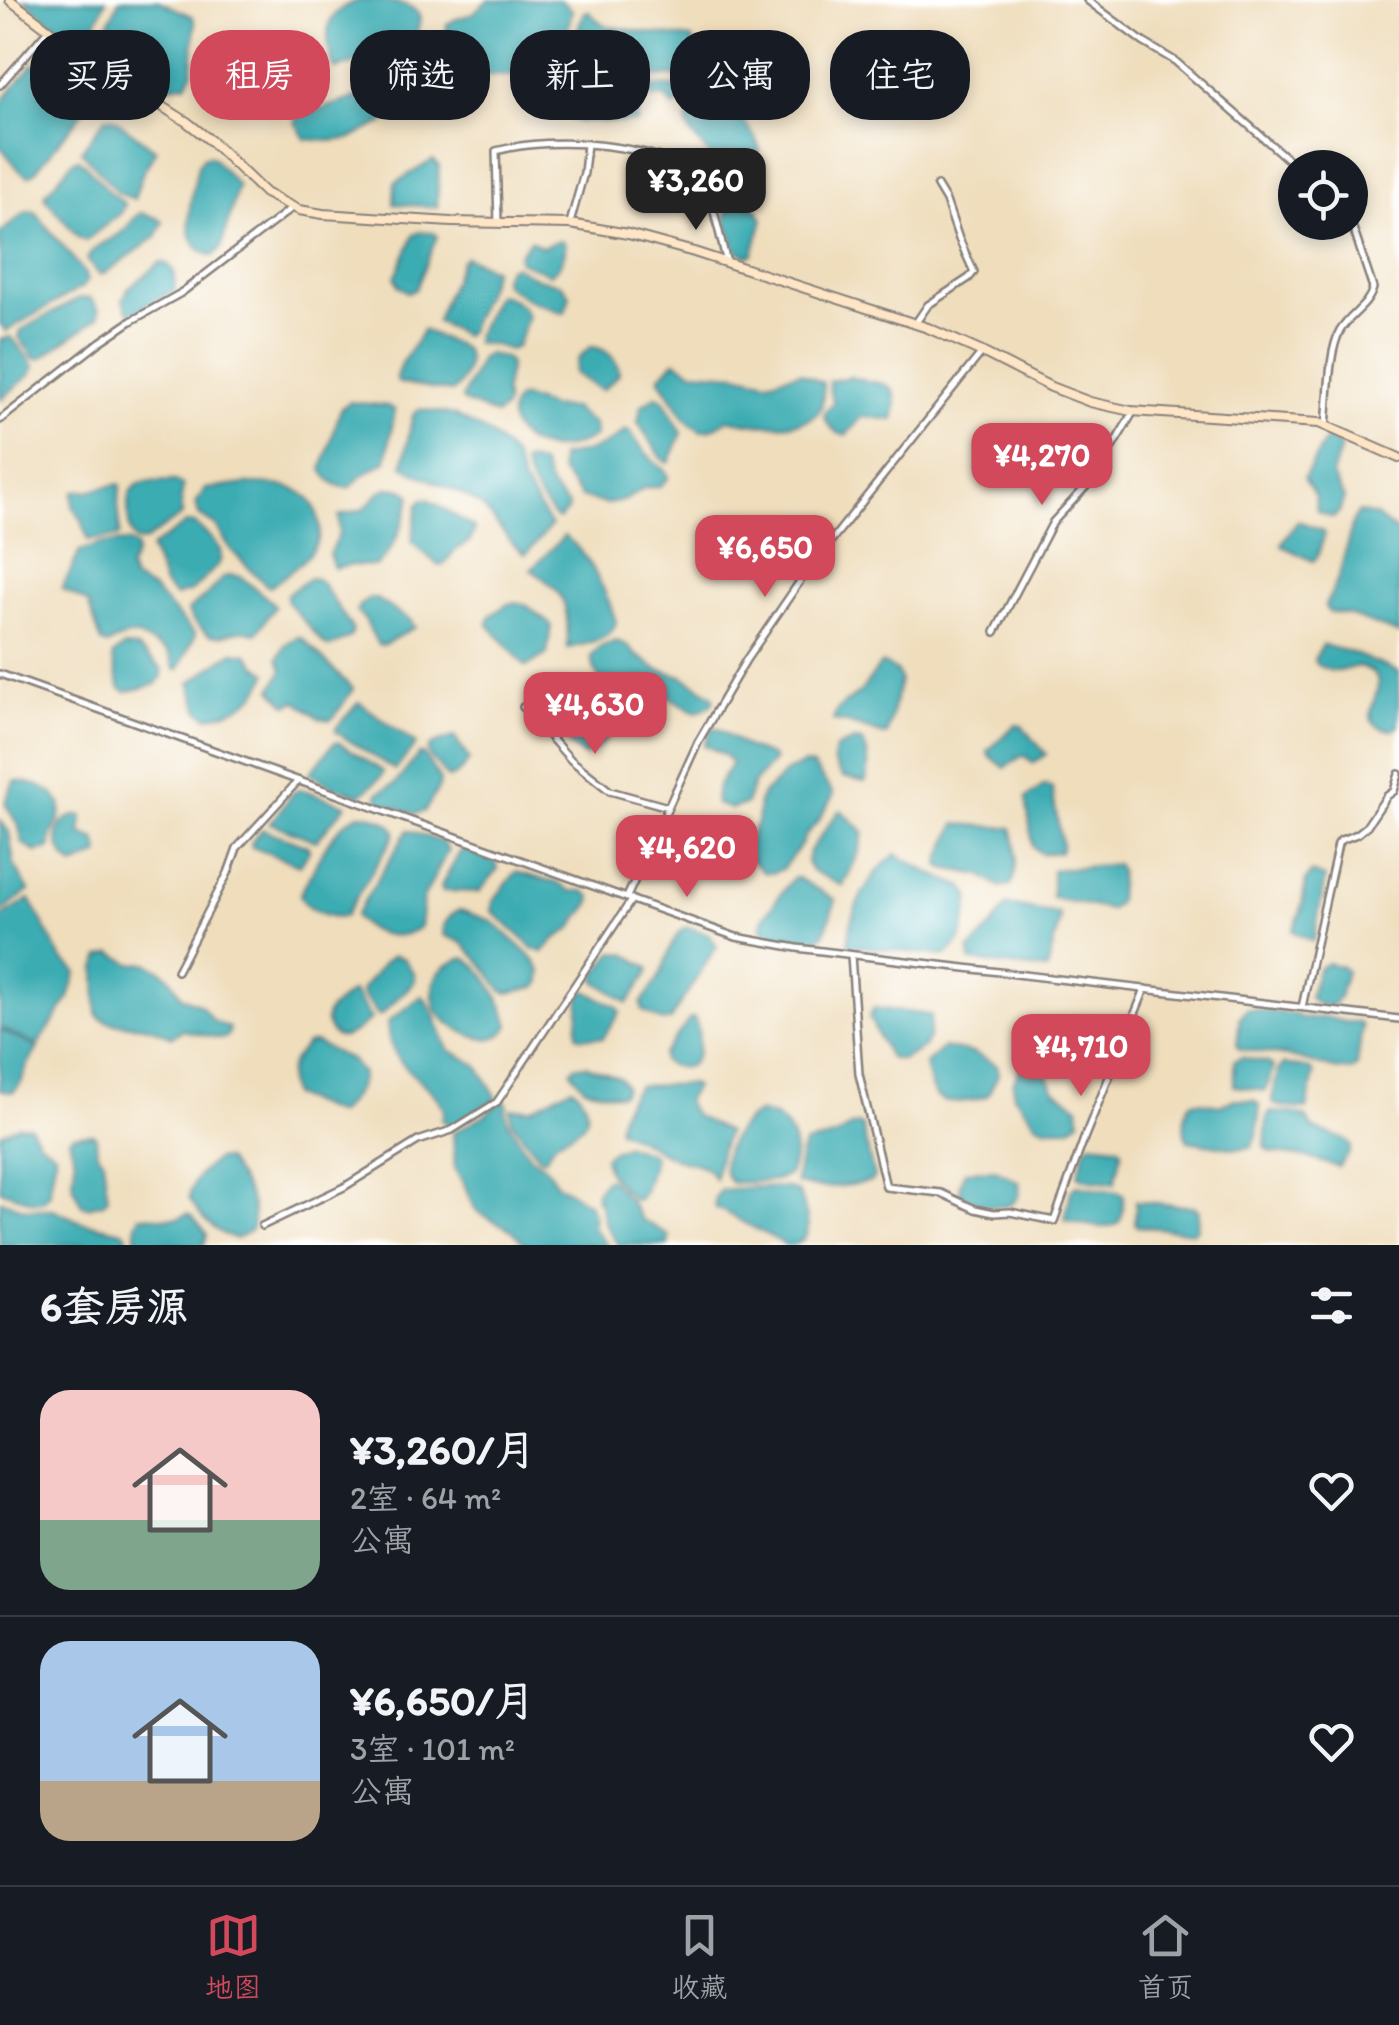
<!DOCTYPE html>
<html lang="zh">
<head>
<meta charset="utf-8">
<style>
  body { margin:0; font-family:Itim,"LXGW WenKai TC",sans-serif; background:#20242c; color:#f1f3f6; height:100vh; display:flex; flex-direction:column; font-size:38px; white-space:nowrap }
  * { box-sizing:border-box; margin:0 }
  p { font-size:32px; color:#9ea1a6 }
  .icon { flex:none; width:55px; height:55px; fill:none; stroke:currentColor; stroke-width:2; stroke-linecap:round; stroke-linejoin:round }
  .map { position:relative; height:1245px; overflow:hidden }
  .drawer { display:flex; flex-direction:column; background:#171b24; flex:1 }
  .drawer>* { flex:none }
  .hud { position:absolute; left:30px; top:30px; width:1340px; height:90px; display:flex; gap:20px }
  .controls { position:absolute; left:1278px; top:150px; display:grid; gap:20px }
  .controls a { display:grid; place-items:center; width:90px; height:90px; border-radius:50%; background:#171b24; box-shadow:0 5px 15px #0003; font-size:50px }
  .price { position:absolute; translate:-50% -85px; padding:0 22px; border-radius:20px; background:#d1495b; color:#fff; font-size:32px; line-height:65px; filter:drop-shadow(0 2px 5px #0008) }
  .price::after { content:''; position:absolute; left:50%; top:60px; width:30px; height:22px; margin-left:-15px; background:inherit; clip-path:polygon(0 0,100% 0,50% 100%) }
  .price.active { background:#222; color:#fff }
  ul { padding:0; list-style:none }
  li { display:flex; align-items:center; gap:30px; height:250px; padding:0 40px }
  li+li { border-top:2px solid #363941 }
  li span { display:grid; place-items:center; flex:none; width:280px; height:200px; border-radius:30px; color:#555 }
  li>.icon { margin-inline-start:auto }
  span .icon { width:120px; height:120px; fill:#fffc; stroke-width:1 }
  li b { font-size:42px }
  h2 { display:flex; justify-content:space-between; align-items:center; height:120px; padding:0 40px; font-size:42px }
  .chip { padding:0 35px; border-radius:40px; background:#171b24; box-shadow:0 5px 15px #0003; font-size:35px; line-height:90px }
  .chip.active { background:#d1495b; color:#fff }
  .tab-bar { display:flex; justify-content:space-around; align-items:center; height:140px; border-top:2px solid #363941; background:#171b24; font-size:28px; color:#9ea1a6 }
  .tab-bar a { display:grid; justify-items:center; gap:5px }
  .tab-bar .active { color:#d1495b }
  .map>svg:first-child { display:block }
</style>
</head>
<body>
<div class="map">
<svg width="1399" height="1245" viewBox="0 0 1399 1245">
  <rect width="100%" height="100%" fill="#fff"/>
  <filter id="ink" filterUnits="userSpaceOnUse"><feTurbulence type="fractalNoise" baseFrequency=".01" numOctaves="2"/><feDisplacementMap in="SourceGraphic" scale="20" xChannelSelector="R" yChannelSelector="G"/><feConvolveMatrix kernelMatrix="1 2 1 2 8 2 1 2 1" color-interpolation-filters="sRGB"/></filter>
  <filter id="wash" filterUnits="userSpaceOnUse"><feTurbulence type="fractalNoise" baseFrequency=".0048" numOctaves="4" result="noise"/><feDisplacementMap in="SourceGraphic" scale="40" xChannelSelector="R" yChannelSelector="G"/><feGaussianBlur stdDeviation="2.25" result="paint"/><feColorMatrix in="noise" values="0 0 0 0 0 0 0 0 0 0 0 0 0 0 0 0 0 1.4 0 .05"/><feComposite in="paint" operator="in"/></filter>
  <g filter="url(#wash)">
    <rect width="100%" height="100%" fill="#efddbb"/>
    <!-- water -->
    <g fill="#3aacb2" stroke="#2e6776" stroke-width="2.5">
      <path d="M24,0H106L89,38L82,45L76,43Z"/>
      <path d="M119,0H157L192,16L195,22L192,73L186,84L156,87L101,52L99,45Z"/>
      <path d="M360,0C374,0 418,0 420,19C420,25 417,30 416,36C414,45 413,51 407,59L360,61L336,69L333,66C325,32 322,12 360,0Z"/>
      <path d="M488,0H560L572,10L560,65L554,75L450,76L441,70L447,25L454,20L472,14Z"/>
      <path d="M588,11L598,21L610,27L691,39L694,42L688,76L609,78L579,84L573,78L571,72L580,21L584,13Z"/>
      <path d="M239,35L269,39L303,36L312,41L316,72L315,76L258,87L231,84L227,79V48L232,37Z"/>
      <path d="M33,64L40,65L87,99L89,104L34,173L28,176L20,171L0,146V104Z"/>
      <path d="M624,85L690,88L689,98L674,107L664,97L648,98L638,106L637,122H579L571,119L572,92L599,93Z"/>
      <path d="M390,86L396,88L408,99L409,110L349,139L328,141L305,139L295,122L296,113L312,112Z"/>
      <path d="M726,105C738,111 757,137 760,150L752,161L718,162L714,160L691,134L686,122L695,109Z"/>
      <path d="M106,117L113,118L156,150L142,174L134,199L118,193L81,151Z"/>
      <path d="M208,156L213,158L238,186L221,248L213,256C174,245 193,194 198,165L203,158Z"/>
      <path d="M78,159L86,165L110,193L125,204L121,213L85,241L79,238L45,198L46,193L73,161Z"/>
      <path d="M433,160L439,166L437,207L394,204L395,183Z"/>
      <path d="M742,194L747,197L763,219L753,254L748,256L735,249C728,219 716,218 742,194Z"/>
      <path d="M27,211L35,212L84,272L87,281L84,286L6,331L0,324V233Z"/>
      <path d="M140,213L157,218L163,222L156,237L104,274H99L87,260C94,243 108,243 121,233C128,227 133,219 140,213Z"/>
      <path d="M420,232H433L437,236L416,289L408,292L399,286L395,277L414,235Z"/>
      <path d="M530,240L542,247L560,240L564,242C568,253 560,267 550,274L519,261V255Z"/>
      <path d="M466,257L493,269L489,283L467,334L462,335L436,321L461,261Z"/>
      <path d="M160,263C175,262 176,279 175,290L132,313L129,312L123,300L128,289Z"/>
      <path d="M514,266L536,278L561,284L570,295L565,312L563,313L527,299L504,284L503,279L508,268Z"/>
      <path d="M497,294C508,295 524,305 528,316L517,346L510,350L494,345L475,343L476,335Z"/>
      <path d="M80,298L91,299L99,310L98,318L40,359L34,358L19,337L21,330Z"/>
      <path d="M423,330L463,348C473,360 463,383 452,392L399,383L396,379C397,365 416,345 423,330Z"/>
      <path d="M10,337L14,340L35,367L31,374L0,400V340Z"/>
      <path d="M590,347C605,347 619,359 619,374L604,389L600,390L574,373L578,359Z"/>
      <path d="M488,354L504,358L510,364L504,393L506,404L503,410L496,415L464,402L462,398L481,358Z"/>
      <path d="M675,361L693,371L737,374L768,381L800,372L823,383C823,390 824,401 821,407C812,432 748,425 729,419L712,429L701,431L687,421L660,380V376Z"/>
      <path d="M851,377C882,387 904,377 893,420L863,416L846,435C835,435 829,425 824,417L825,412L834,402L830,394L829,381Z"/>
      <path d="M656,396L663,399L682,433L669,463L664,461L638,423L641,406Z"/>
      <path d="M518,398H525L550,407L573,408L594,425L595,436C585,442 568,449 556,449C529,451 495,424 518,398Z"/>
      <path d="M350,402L388,406L395,410L386,461L360,477L351,487C339,489 328,481 322,470L341,408Z"/>
      <path d="M420,409L454,415L491,435L514,457L523,483L551,526L528,552L525,554C506,542 498,521 482,507C459,488 427,482 403,466L412,418L415,412Z"/>
      <path d="M626,430L631,432C640,449 653,460 667,473L668,478L660,486L644,488L625,500L608,504L602,503L581,497L560,471V457C585,453 606,448 626,430Z"/>
      <path d="M1329,439L1341,447L1332,476L1344,498L1339,512L1333,518L1317,511L1315,496L1304,478L1325,441Z"/>
      <path d="M527,461L541,464L550,486L568,506V510L559,519L555,518C542,502 528,484 523,463Z"/>
      <path d="M175,481L183,486L181,498L182,515L143,542L136,541C128,532 129,523 128,510C126,477 149,482 175,481Z"/>
      <path d="M119,484L121,486L118,503L120,534L117,537L88,540L82,520L73,507V493L75,491H88Z"/>
      <path d="M246,484C275,484 312,483 318,518C320,527 321,534 317,542C308,560 286,575 270,587L265,584L230,549L216,526L199,515L196,503L205,489Z"/>
      <path d="M387,488L403,489L411,496C404,523 396,547 376,566L351,565L334,568L329,554L339,534V516L364,509L378,494Z"/>
      <path d="M423,499H428L474,528C473,542 467,543 457,549C451,553 448,561 442,565H438L412,542L418,504Z"/>
      <path d="M1359,512L1375,516L1399,533V634L1349,615L1329,612L1325,607L1339,576L1353,521Z"/>
      <path d="M1298,521L1323,531L1325,534L1317,557L1313,561L1282,546L1283,541Z"/>
      <path d="M186,523L195,524L212,539L220,550L221,558L218,565L192,591L175,596L164,585L151,550L152,547Z"/>
      <path d="M564,536C588,551 608,595 616,622C611,642 586,643 568,648C567,606 569,594 531,570Z"/>
      <path d="M128,542L136,547V553L129,569L133,579L153,590L195,634L194,638L178,670L174,668L171,657L166,651L138,636H128L107,645L102,643L88,603L62,589L80,551L100,544Z"/>
      <path d="M230,575L241,577L273,603L275,607L256,633C251,632 245,630 240,631C224,633 216,642 202,629C194,622 190,619 188,610L207,595L222,578Z"/>
      <path d="M310,578L317,579L322,583L353,630L350,637L330,647L325,645L287,602V594Z"/>
      <path d="M369,598L376,599L410,620L415,627L383,645H378L365,620L357,612L358,607Z"/>
      <path d="M516,602L526,605L551,625L547,654L526,667L488,624L490,616L508,604Z"/>
      <path d="M297,637L302,638L353,689L335,716L330,720L319,718L297,701L287,705L272,689L283,669L278,659L286,644Z"/>
      <path d="M616,641L627,645L635,654L657,669L682,676L712,695L714,699L711,705L697,712C683,707 667,692 651,693C647,693 640,697 635,698C611,703 595,677 591,657L600,647Z"/>
      <path d="M1322,645L1350,652L1399,672L1398,726C1390,730 1392,731 1383,728C1352,717 1392,689 1372,672C1355,659 1348,673 1333,671C1330,671 1319,666 1317,665L1314,660Z"/>
      <path d="M124,647L137,648L162,669V676L157,684L126,692L120,688L113,661V655Z"/>
      <path d="M233,652L248,654L256,665L267,673C260,700 234,712 208,717L199,710L190,683Z"/>
      <path d="M884,664L897,672L900,680L887,734L884,735L847,723L833,721L837,710L862,690L880,665Z"/>
      <path d="M585,701C595,703 600,704 607,712C624,730 599,748 584,756L572,747L556,725C562,714 575,706 585,701Z"/>
      <path d="M359,702L416,744L395,770L336,732V728Z"/>
      <path d="M1015,725L1022,726L1046,754L1033,763L1025,756L1020,757L1005,768L989,755L988,751Z"/>
      <path d="M712,728H717L748,748L771,756L774,760L753,784L746,804L731,809L716,804C713,786 724,778 732,763L723,754L704,745Z"/>
      <path d="M454,737L469,759C467,767 456,776 448,778L429,756L428,750L433,744Z"/>
      <path d="M854,741L862,742C869,751 870,774 865,782L843,777C835,768 829,759 837,748Z"/>
      <path d="M338,742L383,771L382,776L361,795L331,786L310,773L334,743Z"/>
      <path d="M419,754H423L440,780L439,787L425,811L415,814L378,801V793L396,783Z"/>
      <path d="M804,764L813,766L833,793V796L819,820L806,835L801,845L782,869L773,873L763,872L743,852L757,822L759,802L764,793L786,772Z"/>
      <path d="M14,781C31,782 67,791 60,816C57,828 49,832 51,846L49,849L35,852L22,843L19,827L5,803Z"/>
      <path d="M1045,785L1052,788L1062,847L1059,852L1042,854L1033,847L1026,798Z"/>
      <path d="M301,789L346,805L316,841L270,823L294,792Z"/>
      <path d="M839,811H842L864,832L859,852L843,886L811,870L807,862L809,852Z"/>
      <path d="M359,814C370,813 388,821 395,830L394,836L345,916C330,919 304,909 300,894C316,867 329,827 359,814Z"/>
      <path d="M80,815L83,816L81,834L96,840L100,854L74,866C53,850 49,819 80,815Z"/>
      <path d="M0,820L9,832L14,864L29,891L0,913Z"/>
      <path d="M956,824L1012,828C1017,844 1018,869 1011,885L1001,887L981,875L944,868L940,865L941,858Z"/>
      <path d="M262,829L308,846L309,851L300,865L252,847L251,843Z"/>
      <path d="M408,830L442,842L448,850L423,899L420,927C399,942 370,936 355,916Z"/>
      <path d="M465,849L495,861L498,869L479,892L443,891L441,886L460,852Z"/>
      <path d="M896,854L932,874L963,887L970,895C967,915 965,949 943,956L848,945C849,910 869,874 896,854Z"/>
      <path d="M1116,864L1120,870L1118,902L1110,910L1052,898V870Z"/>
      <path d="M516,872L557,883L570,891H584L592,897L591,902L571,929L555,939L543,952L534,949L492,911L493,901Z"/>
      <path d="M1311,873L1325,878L1314,940L1312,941L1293,931L1301,911L1306,880Z"/>
      <path d="M793,878H798L836,900L824,934L819,939C800,939 776,939 761,928L763,918Z"/>
      <path d="M30,899C40,917 49,936 59,954C63,963 71,965 77,972L68,1000L38,1045L0,1028V918Z"/>
      <path d="M1007,905L1059,914L1060,919L1047,970L970,961V950L993,925Z"/>
      <path d="M460,910L492,921L531,956L541,971V981L537,987L508,993L502,991L485,967L461,942L444,935C441,925 450,913 460,910Z"/>
      <path d="M687,927L709,934L717,946L670,1020L663,1022L643,1011L641,1004C648,993 658,981 663,969C669,953 672,935 687,927Z"/>
      <path d="M613,952L626,954L649,968L648,973L628,1003L596,981V974Z"/>
      <path d="M112,953L132,964L147,963L162,971L171,979L182,997L201,1005L213,1021L229,1028V1034L225,1038H219L182,1030L172,1037C164,1033 157,1029 148,1027C131,1023 109,1027 97,1015L96,968L101,957Z"/>
      <path d="M393,956L404,959L415,975V981L382,1014L378,1015L361,993L362,989L385,961Z"/>
      <path d="M465,958C485,968 503,1003 509,1025C497,1054 450,1030 437,1011C433,1005 434,1002 433,996C431,975 445,963 465,958Z"/>
      <path d="M1327,963L1342,967L1346,971L1339,997L1332,1006L1318,1005L1309,997L1318,969Z"/>
      <path d="M583,991H586L617,1007L620,1012L603,1038L579,1037L577,1035L580,996Z"/>
      <path d="M352,992L355,994L371,1019C365,1024 352,1036 343,1037C332,1039 323,1024 327,1014C331,1006 345,997 352,992Z"/>
      <path d="M422,996C434,1008 441,1032 448,1049L477,1065L496,1096V1100L450,1128L442,1120L444,1109C440,1102 435,1094 429,1089C409,1072 384,1051 388,1022Z"/>
      <path d="M874,1008L931,1015L929,1038L924,1047L902,1060L889,1058L869,1017Z"/>
      <path d="M1247,1009L1294,1014L1304,1019L1326,1017L1344,1022H1358L1362,1026L1357,1066L1351,1071L1334,1069L1287,1056L1240,1049L1237,1045L1240,1017Z"/>
      <path d="M690,1019L694,1018C700,1030 703,1058 688,1066C681,1070 669,1065 663,1062L662,1055Z"/>
      <path d="M0,1030L38,1048L27,1066L21,1083L13,1092L0,1090Z"/>
      <path d="M315,1042L352,1061L362,1074C361,1088 348,1105 337,1114L292,1096C282,1075 292,1059 307,1044Z"/>
      <path d="M943,1047L973,1053L997,1065L999,1073L987,1096C976,1100 947,1107 937,1097C930,1091 927,1073 925,1065Z"/>
      <path d="M1031,1052L1037,1053L1047,1066L1049,1079L1055,1090L1079,1106L1080,1120L1070,1128H1046L1036,1123L1014,1095L1013,1083L1023,1062Z"/>
      <path d="M1241,1057L1268,1063L1273,1066L1268,1085L1264,1091L1234,1086V1061Z"/>
      <path d="M1283,1064L1310,1069L1314,1073L1307,1109L1283,1107L1273,1104L1272,1100L1278,1071Z"/>
      <path d="M585,1065L620,1078L625,1086L623,1093L618,1095L584,1088L571,1071L574,1067Z"/>
      <path d="M692,1084L695,1087L686,1101L694,1115L727,1132L720,1151L715,1179C711,1173 710,1171 704,1167C696,1162 688,1163 680,1160C657,1153 641,1136 619,1131C616,1115 629,1098 638,1086Z"/>
      <path d="M572,1087C582,1094 593,1112 583,1124C570,1140 556,1131 546,1158H540L512,1122L510,1109L532,1108Z"/>
      <path d="M1235,1099L1254,1101L1260,1105L1257,1136L1251,1147L1237,1149L1188,1141C1182,1131 1184,1114 1190,1103L1197,1101L1220,1105Z"/>
      <path d="M503,1100L507,1103L505,1111L509,1124L530,1156L545,1166L557,1184L589,1204L593,1213L594,1229L607,1245H525L513,1231L478,1212L472,1204L463,1182L455,1170L453,1133L486,1114Z"/>
      <path d="M1271,1112L1292,1113L1306,1117L1312,1128L1346,1140L1351,1146L1349,1154L1338,1167L1309,1158L1271,1152L1265,1147V1143L1267,1118Z"/>
      <path d="M758,1113C782,1114 797,1134 794,1158C793,1163 792,1169 789,1174C780,1183 745,1182 732,1183C710,1165 737,1122 758,1113Z"/>
      <path d="M19,1125L30,1126L39,1141L55,1153C56,1166 50,1178 50,1193L43,1201L34,1202L0,1190V1134Z"/>
      <path d="M859,1125L862,1126L874,1177L871,1181C849,1186 818,1191 796,1183C795,1177 802,1151 804,1144L834,1137L852,1126Z"/>
      <path d="M93,1134L96,1137L97,1152L103,1160L108,1198L104,1203L87,1207L81,1204L73,1185L75,1160L69,1139L73,1135Z"/>
      <path d="M1091,1143L1118,1146L1122,1150L1115,1183L1086,1179L1078,1175L1086,1147Z"/>
      <path d="M627,1145L650,1153L654,1158L643,1194L637,1200L632,1199L608,1172L604,1158L608,1153Z"/>
      <path d="M217,1159L226,1160C240,1180 260,1204 251,1230L236,1239C215,1234 200,1216 189,1198C193,1180 203,1169 217,1159Z"/>
      <path d="M996,1170L1019,1182C1025,1218 978,1208 960,1194V1183L965,1171Z"/>
      <path d="M606,1179H610L631,1203L641,1219L667,1234L669,1236L668,1245H618L605,1224L600,1204L596,1198V1191Z"/>
      <path d="M1077,1185L1117,1192L1123,1195C1123,1202 1124,1214 1120,1220C1114,1234 1077,1223 1065,1220L1071,1191Z"/>
      <path d="M754,1187L787,1188L798,1192C807,1211 819,1245 786,1245L715,1207V1198L721,1190Z"/>
      <path d="M0,1200L26,1209H53L81,1222L123,1231L127,1235V1245H0Z"/>
      <path d="M1136,1201L1195,1207L1199,1211L1197,1228L1194,1232L1137,1226L1135,1223Z"/>
      <path d="M188,1214L193,1217L207,1234L204,1245H136V1224L140,1216L178,1218Z"/>
    </g>
  </g>
  <g filter="url(#ink)">
    <g fill="none" stroke-linecap="round" stroke-linejoin="round">
      <!-- street casing -->
      <g stroke="#88807b" stroke-width="10">
        <g id="street">
          <path d="M1087,0L1143,42L1175,61L1298,168"/>
          <path d="M0,85L48,30"/>
          <path d="M498,223L496,151C554,135 657,143 706,180L727,263"/>
          <path d="M570,223L584,173L587,144"/>
          <path d="M915,324L928,305L969,278L974,272L959,239L946,201L937,186"/>
          <path d="M0,420L100,342L131,321L181,293L292,208"/>
          <path d="M1326,425C1329,399 1328,353 1340,331C1350,314 1368,307 1373,288L1350,219"/>
          <path d="M995,632L1053,522L1093,479L1134,411"/>
          <path d="M0,674L736,937L797,948L863,956L1399,1019"/>
          <path d="M523,707L571,760L610,791L668,807"/>
          <path d="M627,897L698,742L746,660L807,571L982,352"/>
          <path d="M851,955L859,1074L886,1187L941,1193L975,1209L994,1213L1010,1212L1054,1221L1085,1136L1145,989"/>
          <path d="M177,971L228,873L237,848L298,781"/>
          <path d="M1302,1007L1338,844L1341,840L1357,834L1366,827L1387,796L1394,791L1399,774"/>
          <path d="M262,1226L344,1187L418,1141L452,1130L497,1102L632,899"/>
        </g>
      </g>
      <!-- secondary casing -->
      <g stroke="#88807b" stroke-width="12">
        <path id="secondary" d="M10,0L92,62L187,122L211,141L265,193L299,210L323,214L451,222L570,224L628,234L694,252L928,328L982,352L1051,387L1090,402L1131,411L1319,423L1399,458"/>
      </g>
      <!-- street -->
      <use href="#street" stroke="#fff" stroke-width="5"/>
      <!-- secondary -->
      <use href="#secondary" stroke="#fde5c5" stroke-width="8"/>
    </g>
  </g>
</svg>
<div class="controls">
<a><svg class="icon" aria-label="locate" viewBox="0 0 24 24"><circle cx="12" cy="12" r="6"/><path d="M12 2v4M12 18v4M2 12h4M18 12h4"/></svg></a>
</div>
<b class="price active" style="left:696px;top:233px">¥3,260</b>
<b class="price" style="left:1042px;top:508px">¥4,270</b>
<b class="price" style="left:765px;top:600px">¥6,650</b>
<b class="price" style="left:595px;top:757px">¥4,630</b>
<b class="price" style="left:687px;top:900px">¥4,620</b>
<b class="price" style="left:1081px;top:1099px">¥4,710</b>
<div class="hud">
<a class="chip">买房</a>
<a class="chip active">租房</a>
<a class="chip">筛选</a>
<a class="chip">新上</a>
<a class="chip">公寓</a>
<a class="chip">住宅</a>
</div>
</div>
<section class="drawer">
<h2>6套房源<svg class="icon" aria-label="filters" viewBox="0 0 24 24"><path d="M4 7h16M4 17h16"/><circle cx="9" cy="7" r="2"/><circle cx="15" cy="17" r="2"/></svg></h2>
<ul>
<li><span style="background:linear-gradient(#f6c9c9 65%,#7fa58c 0)"><svg class="icon" aria-label="home" viewBox="0 0 24 24"><path d="M3 11l9-7 9 7M6 9v11h12V9"/></svg></span><div><b>¥3,260/月</b><p>2室 · 64 m²</p><p>公寓</p></div><svg class="icon" aria-label="heart" viewBox="0 0 24 24"><path d="M12 20l-8-8c-3-5 5-10 8-4 3-6 11-1 8 4z"/></svg></li>
<li><span style="background:linear-gradient(#a9c7e8 70%,#b9a48a 0)"><svg class="icon" aria-label="home" viewBox="0 0 24 24"><path d="M3 11l9-7 9 7M6 9v11h12V9"/></svg></span><div><b>¥6,650/月</b><p>3室 · 101 m²</p><p>公寓</p></div><svg class="icon" aria-label="heart" viewBox="0 0 24 24"><path d="M12 20l-8-8c-3-5 5-10 8-4 3-6 11-1 8 4z"/></svg></li>
</ul>
</section>
<nav class="tab-bar">
<a class="active"><svg class="icon" aria-label="map" viewBox="0 0 24 24"><path d="M3 6l6-2 6 2 6-2v14l-6 2-6-2-6 2zM9 4v14M15 6v14"/></svg>地图</a>
<a><svg class="icon" aria-label="saved" viewBox="0 0 24 24"><path d="M7 4h10v16l-5-4-5 4z"/></svg>收藏</a>
<a><svg class="icon" aria-label="home" viewBox="0 0 24 24"><path d="M3 11l9-7 9 7M6 9v11h12V9"/></svg>首页</a>
</nav>
</body>
</html>
